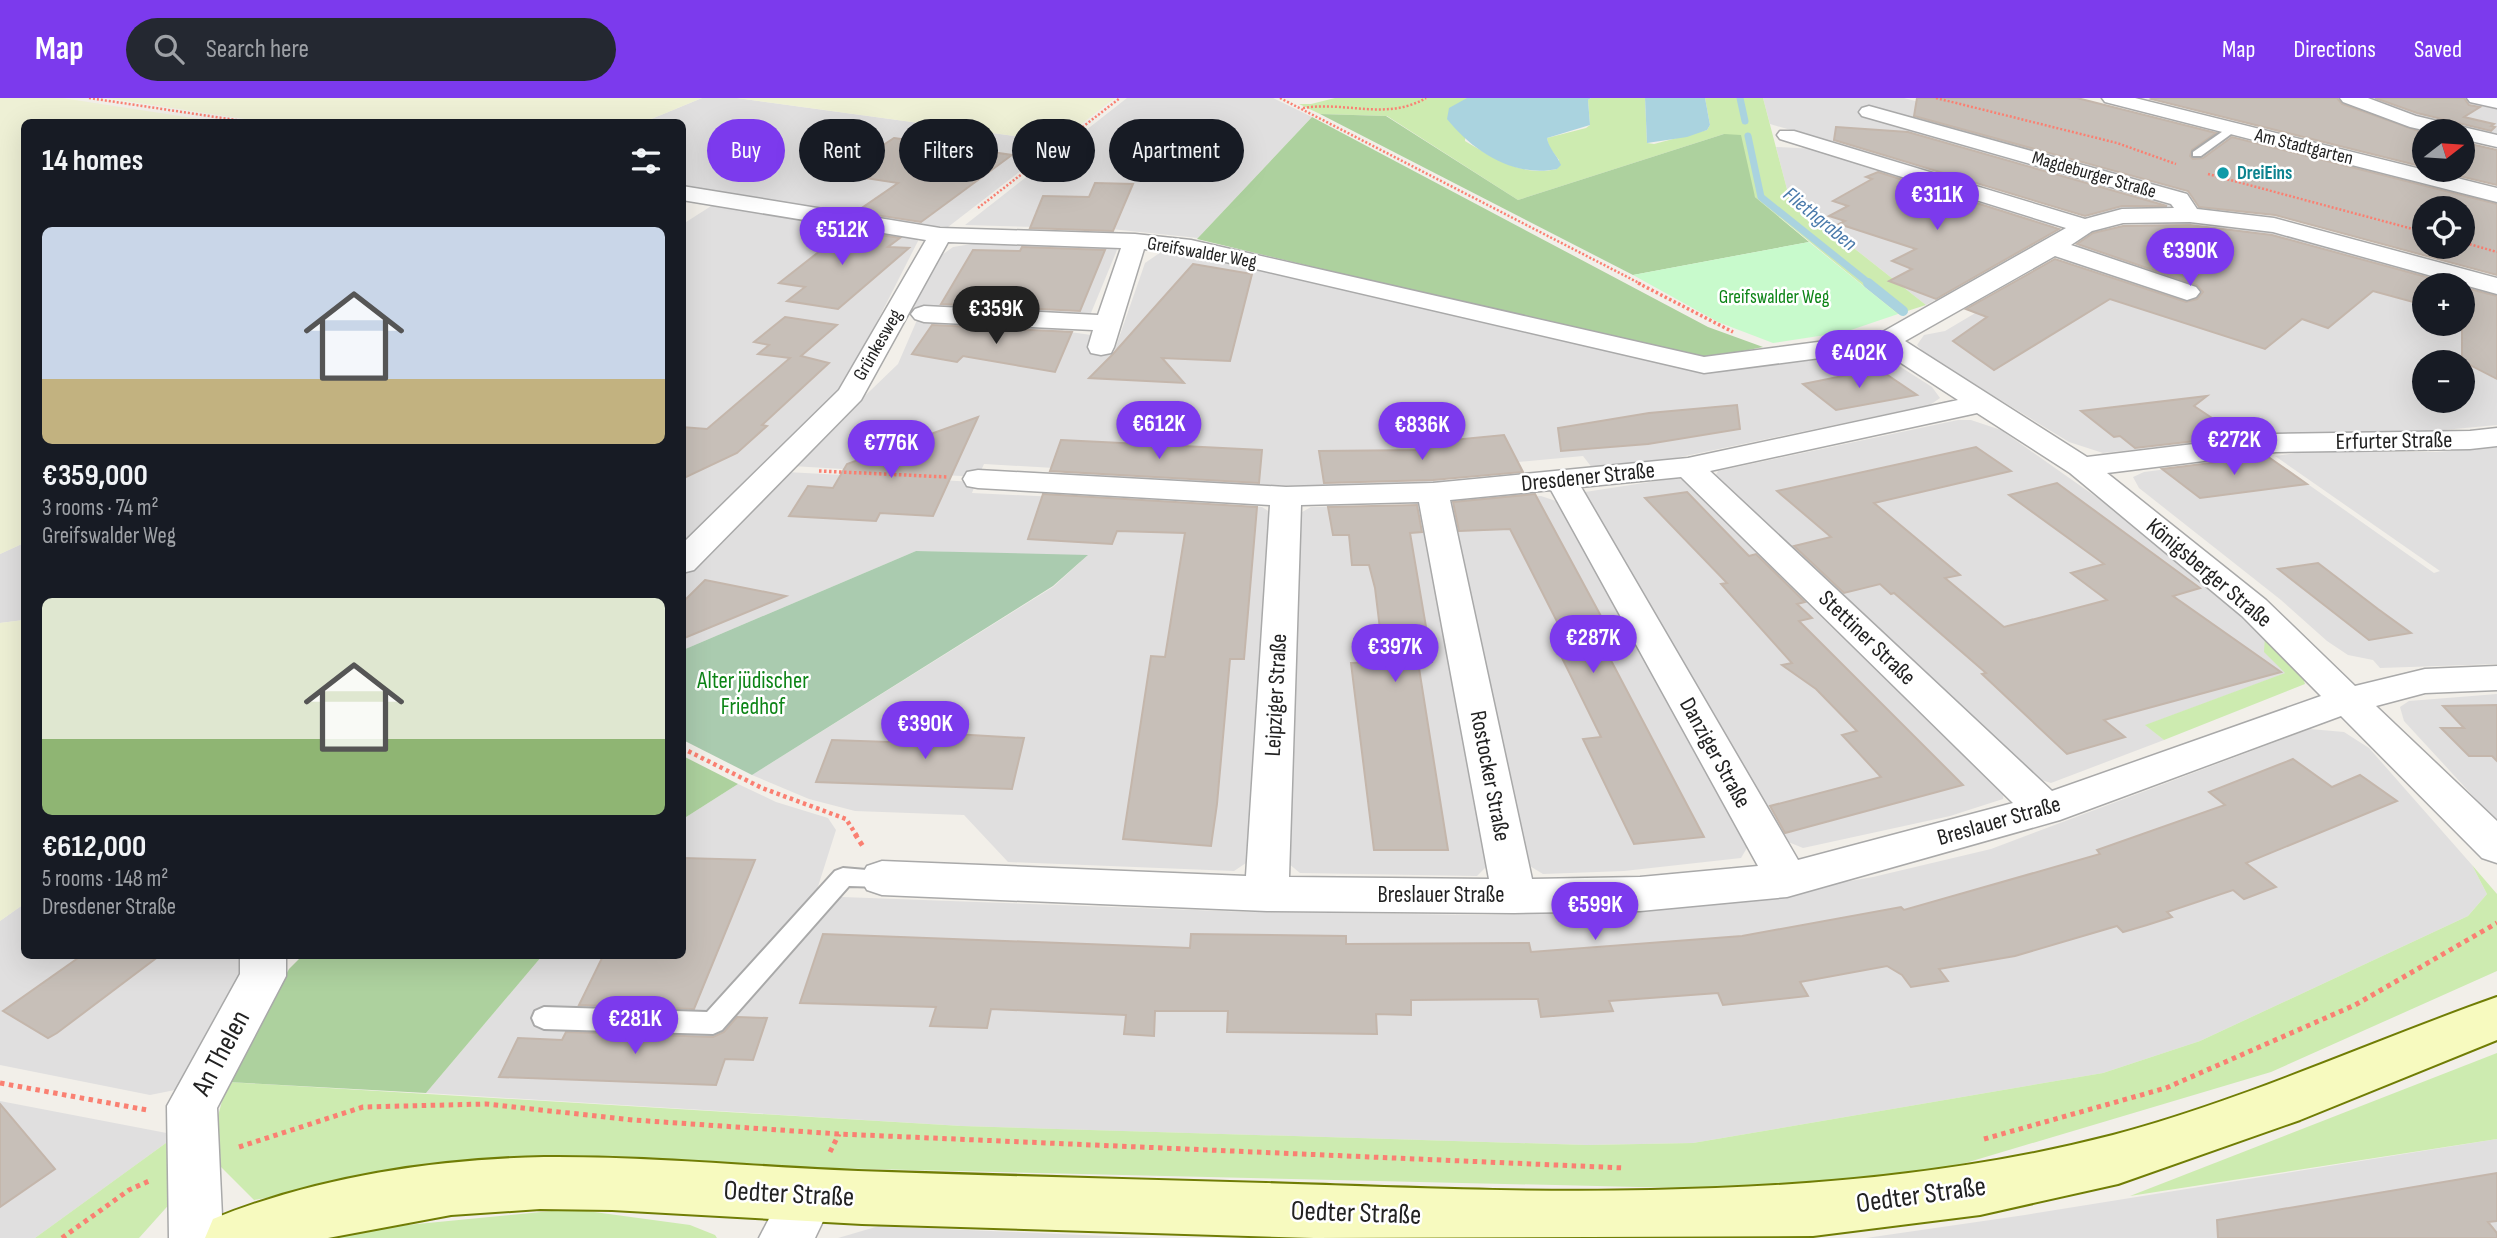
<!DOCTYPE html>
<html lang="en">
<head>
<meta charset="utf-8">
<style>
  body { margin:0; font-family:"Sofia Sans Condensed",sans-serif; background:#242831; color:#f1f3f6; height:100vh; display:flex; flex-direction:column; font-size:26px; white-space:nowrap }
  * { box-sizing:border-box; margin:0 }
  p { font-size:23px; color:#9ea1a6 }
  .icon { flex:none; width:38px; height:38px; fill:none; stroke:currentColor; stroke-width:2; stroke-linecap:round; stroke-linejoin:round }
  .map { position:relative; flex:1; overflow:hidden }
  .sheet { position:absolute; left:21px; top:21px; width:665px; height:840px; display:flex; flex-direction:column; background:#171b24; border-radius:10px; box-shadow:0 7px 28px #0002 }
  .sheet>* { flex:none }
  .guide { position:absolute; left:707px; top:21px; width:665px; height:63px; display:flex; gap:14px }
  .needle { width:46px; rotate:73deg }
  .fabs { position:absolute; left:2412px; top:21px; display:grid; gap:14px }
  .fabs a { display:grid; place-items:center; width:63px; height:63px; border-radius:50%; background:#171b24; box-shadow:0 7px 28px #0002; font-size:35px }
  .price { position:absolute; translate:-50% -60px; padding:0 16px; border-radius:24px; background:#7c3aed; color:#fff; font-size:23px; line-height:46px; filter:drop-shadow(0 2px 4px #0008) }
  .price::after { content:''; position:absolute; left:50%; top:42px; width:21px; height:16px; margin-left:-10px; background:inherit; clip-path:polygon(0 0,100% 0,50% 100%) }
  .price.on { background:#222; color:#fff }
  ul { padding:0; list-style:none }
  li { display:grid; align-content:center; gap:14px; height:371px; padding:0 21px }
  li span { display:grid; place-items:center; height:217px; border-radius:10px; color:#555 }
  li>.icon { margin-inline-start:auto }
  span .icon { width:126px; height:126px; fill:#fffc; stroke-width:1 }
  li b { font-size:30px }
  h2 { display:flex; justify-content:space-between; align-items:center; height:84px; padding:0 21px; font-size:30px }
  .pill { padding:0 24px; border-radius:32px; background:#171b24; box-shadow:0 7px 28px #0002; font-size:24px; line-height:63px }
  .pill.on { background:#7c3aed; color:#fff }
  header { display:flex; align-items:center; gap:42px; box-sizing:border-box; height:98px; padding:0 35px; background:#7c3aed; color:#fff }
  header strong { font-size:33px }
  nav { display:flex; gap:38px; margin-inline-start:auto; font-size:24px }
  .search { width:490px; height:63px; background:#242831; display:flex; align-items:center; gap:18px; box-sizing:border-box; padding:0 24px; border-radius:38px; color:#9ea1a6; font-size:26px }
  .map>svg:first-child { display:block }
</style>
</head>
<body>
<header>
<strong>Map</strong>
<div class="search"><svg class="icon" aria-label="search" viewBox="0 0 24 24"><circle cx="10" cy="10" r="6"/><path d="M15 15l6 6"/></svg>Search here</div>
<nav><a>Map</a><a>Directions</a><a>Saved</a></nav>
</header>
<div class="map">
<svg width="2497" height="1140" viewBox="0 0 2497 1140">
  <rect width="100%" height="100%" fill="#f2efe9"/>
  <!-- residential -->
  <g fill="#e0dfdf" fill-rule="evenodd">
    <path d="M702,0H737L1058,44L948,129L928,128L683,91L682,24H644Z"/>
    <path d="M1127,0H1273L1312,19L1198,140L1111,131L965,127Z"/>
    <path d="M1763,0H1904L2203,80L2181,95L1903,20L1902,16L1896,14L1863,10L1857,13L2152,97L2174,106L2177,110L2085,118L1770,26Z"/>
    <path d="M2353,0H2470L2497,6V40L2413,23Z"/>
    <path d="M1776,49L1817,51L1940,90L1897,113L1907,117L1951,93L2053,124L2055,134L1926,207L1789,99Z"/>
    <path d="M719,103L916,138L918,143L856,265L834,299L683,447V126Z"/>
    <path d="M2156,124L2219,126L2291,138L2497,194V327L2412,335L2280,336L2103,355L2069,344L1925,256L1917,247L1924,237L1945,233L2068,160L2072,151L2089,141L2106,133ZM2424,187H2462V226H2424ZM2424,264H2462V303H2424Z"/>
    <path d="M978,145L1114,149L1117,152L1091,215L1086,219L920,213L914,209L939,159L953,149Z"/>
    <path d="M1188,153L1679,269L1838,256L1878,259L1896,266L1932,289L1940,300L1930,307L1671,361L1593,371L1583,358L1442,371L1446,384L1403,387L1216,388L1074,380L1054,370L984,366L978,379L792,368L898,266L917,222L928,219L1067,225L1063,233L1091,237L1093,243L1090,249L1114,254L1145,165L1161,154Z"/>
    <path d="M1958,322H1971L2001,332L2119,415L2265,538L2286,575L2146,627L2164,642L2051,685L2022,676L1713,382L1718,373Z"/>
    <path d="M2497,349V566L2380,570L2373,562L2348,557L2327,543L2281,502L2139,390L2133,379L2144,374L2268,358L2434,475L2440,473L2275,358L2303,354H2436Z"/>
    <path d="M786,374L976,384L972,395L1262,409L1276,418L1255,759L1234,773L1008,764L964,717L855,713L809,701L752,677L1053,489L1087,458L916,453L683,552V475Z"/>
    <path d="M1676,380L1696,386L2005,684L2003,701L1950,718L1803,750L1774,738L1577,401L1585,394Z"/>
    <path d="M1541,398L1559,404L1751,743L1741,760L1624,773L1543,776L1520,762L1446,412L1457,404Z"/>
    <path d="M1408,407L1427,415L1492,763L1477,778L1300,775L1282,760L1295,418L1311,409Z"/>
    <path d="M24,445V522L0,525V456Z"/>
    <path d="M2497,596V724L2404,623L2400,609L2409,603Z"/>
    <path d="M2310,631L2344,634L2369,650L2472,767L2487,796L2468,818L2200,943L2103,975L1693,1045L1587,1047L962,1028L426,995L542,858H682L683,721L738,686L776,704L828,720L836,732L815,798L1250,814L1484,817L1619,814L1752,800L1873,779L1991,751Z"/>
    <path d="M24,806V858H250L246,878L180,991L150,997L0,967V823Z"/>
    <path d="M0,1003L177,1037L35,1140H0Z"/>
    <path d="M2497,1041V1140H1866L2025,1117Z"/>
    <path d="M879,1128L1150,1140H838Z"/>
  </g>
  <!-- farmland -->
  <g fill="#eef0d5">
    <path d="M0,0H62L219,24H24V445L0,456Z"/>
    <path d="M106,0H702L644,24H264Z"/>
    <path d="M737,0H1115L1058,44Z"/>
    <path d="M24,522V806L0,823V525Z"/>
  </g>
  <!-- grass -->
  <g fill="#cdebb0">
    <path d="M1335,0H1468L1465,43C1494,60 1521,79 1557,71L1559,62L1549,49L1547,40L1586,30L1590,27L1588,2L1591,0H1645L1647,45L1654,46L1707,32L1710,27L1705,0H1763L1789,99L1926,207L1898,216L1755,99L1724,36L1518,102L1387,18L1320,16L1299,6H1311Z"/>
    <path d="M2265,538L2301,573L2305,586L2164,642L2145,627L2285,575L2264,554Z"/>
    <path d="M2472,767L2497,796V873L2271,974L1942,1072L1764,1092L488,1062L254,1102L208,1056L227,984L962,1028L1587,1047L1693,1045L2103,975L2200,943L2468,818L2487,796Z"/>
    <path d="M2497,955V1041L2130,1098Z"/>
    <path d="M177,1037L174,1101L139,1140H35Z"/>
    <path d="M572,1111L690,1127L715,1137L717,1140H323L366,1131Z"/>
  </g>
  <!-- forest -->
  <g fill="#add19e">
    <path d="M1320,16L1386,18L1518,102L1724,36L1741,37L1755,99L1809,144L1633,177Z"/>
    <path d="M1312,19L1708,229L1763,249L1710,260L1688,259L1197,141Z"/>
    <path d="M683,658L738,686L683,721Z"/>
    <path d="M302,858H542L426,995L227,984L289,871Z"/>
  </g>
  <!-- cemetery -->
  <path fill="#aacbaf" d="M916,453L1088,457L1053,488L752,677L683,642V552Z"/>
  <!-- park -->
  <path fill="#c8facc" d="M1809,144L1898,216L1845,234L1773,245L1718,224L1633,177Z"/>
  <!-- water -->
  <g fill="#aad3df">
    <path d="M1467,0H1591L1588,2L1590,27L1547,40C1549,51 1557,57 1561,67L1557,71C1513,80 1473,53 1447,21L1449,10Z"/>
    <path d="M1645,0H1705L1710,27L1707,32L1687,39L1647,45Z"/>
  </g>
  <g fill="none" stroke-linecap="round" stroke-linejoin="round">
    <!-- stream-far1 -->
    <g stroke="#aad3df" stroke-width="7">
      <path d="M1740,0L1745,23"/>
      <path d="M1748,38L1761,99L1870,186"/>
    </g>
    <!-- stream -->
    <path stroke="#aad3df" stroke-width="10" d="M1868,185L1903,213"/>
  </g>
  <!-- building -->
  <g fill="#c7bfb8" stroke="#c4b6ab" stroke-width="2" fill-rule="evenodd">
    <path d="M1917,0H2077L2216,35L2192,52L2190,58L2193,61L2203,60L2232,39L2497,106V177L2275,117L2199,109L2188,93L1914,18ZM2424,110H2462V149H2424Z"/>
    <path d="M2153,0H2337L2342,6L2424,35V69L2151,1Z"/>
    <path d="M2375,0H2464L2469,7L2480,9L2464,19L2494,26L2491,28L2495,29L2491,33L2417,15Z"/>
    <path d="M1836,29L1908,34L2167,108H2122L2085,118L1834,42Z"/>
    <path d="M894,40L1012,57L921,124L856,114L898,85L839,76Z"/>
    <path d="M2462,44L2497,52V87L2434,72H2462Z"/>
    <path d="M1878,74L2059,131L1936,201L1889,183L1912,171L1892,163L1916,151L1839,126L1845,123L1829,118L1848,108L1833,103L1872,81L1866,79Z"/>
    <path d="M1095,85L1133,86L1113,133L1030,130L1043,98L1089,99Z"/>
    <path d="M2190,127L2272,137L2456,187H2424V207L2373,193L2328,230L2302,221L2265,251L2110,201L1994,272L1953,243L1987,219L1966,211L2055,161L2186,204L2197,201L2203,194L2197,187L2077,146L2093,135L2123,128Z"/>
    <path d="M834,130L900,140L888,149L909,150L838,211L787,203L805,189L779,185L825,149L809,146Z"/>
    <path d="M1022,149L1105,152L1080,213L941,206L973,152L1020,153Z"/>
    <path d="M1193,166L1252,176L1230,263L1162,260L1184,285L1089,280L1113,256Z"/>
    <path d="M2462,189L2497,198V281L2462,263Z"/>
    <path d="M785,219L837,227L801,258L829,265L762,327L767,328L737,355L682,381V329L707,331L790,260L758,256L769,247L754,244Z"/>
    <path d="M932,227L1072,234L1055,274L963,258L957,264L912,256Z"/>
    <path d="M1867,273L1871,276L1883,274L1917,297L1836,312L1803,286Z"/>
    <path d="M2207,298L2194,308L2239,338L2135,350L2120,338L2114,339L2081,313Z"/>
    <path d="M1737,307L1740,331L1648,346L1561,353L1558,330L1649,315Z"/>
    <path d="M978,319L933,418L880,415L876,423L789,418L808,388L833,390L847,366Z"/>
    <path d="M1504,337L1523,374L1433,382L1324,385L1319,353L1425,352L1421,345Z"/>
    <path d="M1061,342L1262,352L1259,385L1050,373Z"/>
    <path d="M1976,349L2011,373L1874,405L1960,477L1945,480L2004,529L2107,502L2071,475L2104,466L2009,397L2057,385L2200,490L2173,498L2281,574L2104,622L2125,639L2067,656L1982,576L1986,575L1894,495L1891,496L1880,486L1844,495L1794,448L1831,439L1777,393Z"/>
    <path d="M2267,358L2307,386L2200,400L2162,371Z"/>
    <path d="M1687,394L1749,458L1756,456L1805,504L1797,506L1812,520L1799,523L1963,687L1785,735L1770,708L1881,679L1842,637L1857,633L1816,591L1782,567L1792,565L1721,486L1727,485L1645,400Z"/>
    <path d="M1043,396L1257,409L1244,561H1230L1217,706L1211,748L1123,741L1151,558L1165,559L1185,435L1117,433L1112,446L1028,441Z"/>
    <path d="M1535,396L1609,533L1603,537L1611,553H1606L1704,739L1634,746L1583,641L1601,639L1561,558L1574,557L1510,431L1459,433L1453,404Z"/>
    <path d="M1417,407L1422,434L1410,435L1432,564H1418L1448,752H1374L1351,565L1384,564L1375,490L1369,467H1352L1349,437H1333L1328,409Z"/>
    <path d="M2318,465L2378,511L2411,535L2369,542L2278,471Z"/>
    <path d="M705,482L786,498L682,541V505Z"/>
    <path d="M2497,607V663L2492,658H2469L2441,630H2464L2443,608Z"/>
    <path d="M919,634L1024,640L1012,691L816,684L832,642L889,644L891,638L917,639Z"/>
    <path d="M2293,661L2332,689L2360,677L2397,703L2246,765L2276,789L2244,801L2233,792L2167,814L2172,819L2147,827L2123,834L2117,828L2015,858L1939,871L1948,883L1911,889L1902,877L1887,868L1800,884L1808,898L1723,907L1718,895L1609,903L1613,913L1541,919L1538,901L1411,902V917L1376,916L1377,936L1227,934L1228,913H1155L1154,938L1124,936L1126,917L991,911L987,930L930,928L936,909L800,905L823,836L1190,850L1191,836L1346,838V846L1529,845L1531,854L1742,838L1901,809L1904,812L2100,756L2097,752L2225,707L2209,694Z"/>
    <path d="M682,760L755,762L694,911L579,907L603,858H682Z"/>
    <path d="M81,858H159L57,935L48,940L3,913Z"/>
    <path d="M737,919L767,920L753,962L725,961L716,987L499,979L518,940L562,942L566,934L713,939L724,934Z"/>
    <path d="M0,1006L55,1071L0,1109Z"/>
    <path d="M2497,1075V1123L2488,1124L2497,1135V1140H2218L2217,1122Z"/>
  </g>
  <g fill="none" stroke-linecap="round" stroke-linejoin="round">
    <!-- service casing -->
    <g stroke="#a9a9a9" stroke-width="4">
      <g id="service">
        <path d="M2229,29L2238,31L2201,58H2193V54Z"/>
        <path d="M843,770L890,774L893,780L890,786L882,789L849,788L722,932L713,936L544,931L535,927L532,920L535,913L544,909L707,914L835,773Z"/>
      </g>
    </g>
    <!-- minor casing -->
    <g stroke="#a9a9a9" stroke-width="3">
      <g id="minor">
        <path d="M2102,0H2135L2497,90V104L2105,4Z"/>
        <path d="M2340,0H2368L2416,18L2497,37V49L2462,41V33H2428L2410,29L2343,4Z"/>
        <path d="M2467,0H2497V10L2470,4Z"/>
        <path d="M1869,8L2187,96L2197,111L2274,120L2497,180V196L2273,134L2190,124L2123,125L2092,133L2071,147L2196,189L2200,194L2196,199L2187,202L2055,158L1905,243L2087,359L2276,336L2470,333L2497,330V348L2470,351L2276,354L2107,375L2266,502L2355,588L2425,571L2497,568V592L2425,595L2376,608L2497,723V765L2482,760L2341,618L2060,722L1787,799L1640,813L1514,815L1267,813L882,797L867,792L860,780L867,768L882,763L1246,778L1270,407L978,390L967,388L963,381L967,374L978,372L1286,389L1433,385L1688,360L1958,302L1881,252L1704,275L1191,156L1144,151L1114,249L1111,255L1101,257L1091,255L1088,249L1093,232L924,224L915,221L911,216L915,211L924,208L1098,217L1121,150L948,144L861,302L694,472L682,475V446L839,292L926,142L682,102V88L940,130L1135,136L1191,142L1704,259L1879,236L2066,130L1780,41L1777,37L1780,33H1794L2085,121L2122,111L2174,110L2171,106L1862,18L1859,14L1862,10ZM1977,315L2070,375L2242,518L2321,598L2052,693L1710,373ZM1681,379L2013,705L1798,762L1581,389ZM1551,392L1758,768L1640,779L1532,781L1450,402ZM1419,404L1489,781L1289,779L1301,407Z"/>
        <path d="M240,858H286V878L217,1010L223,1140H169L167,1008L240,876Z"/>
        <path d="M809,1073L828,1080L835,1098L815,1140H759L790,1080Z"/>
      </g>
    </g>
    <!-- secondary casing -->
    <g stroke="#707d05" stroke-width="4">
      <path id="secondary" d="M2497,899V942L2300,1022L2118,1086L1980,1117L1813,1138L1314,1140L862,1126L612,1112L540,1111L451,1117L328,1140H205L213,1121C316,1079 434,1061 544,1059C649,1058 754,1069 858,1073C994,1078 1130,1081 1266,1085C1394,1089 1523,1095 1651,1092C1806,1089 1962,1076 2113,1037C2245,1002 2369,944 2497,899Z"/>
    </g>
    <!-- path-far3 -->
    <g stroke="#fa8072" stroke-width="2.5" stroke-dasharray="2 2" stroke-linecap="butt">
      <path d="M89,0L249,24"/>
      <path d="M1280,0L1641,186"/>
      <path d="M1936,0L2117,45L2176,66"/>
      <path d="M1303,10C1346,3 1387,23 1426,0"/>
      <path d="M2208,76L2424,134"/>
      <path d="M978,110L1120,0"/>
      <path d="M2462,144L2497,154"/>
    </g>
    <!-- path-far2 -->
    <g stroke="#fa8072" stroke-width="3.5" stroke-dasharray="2.5 2.5" stroke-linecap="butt">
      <path d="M1638,185L1733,234"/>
      <path d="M819,373L947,379"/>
    </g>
    <!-- path-far1 -->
    <path stroke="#fa8072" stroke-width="4.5" stroke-dasharray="3.5 3.5" stroke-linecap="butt" d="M682,650L762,690L846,721L857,738"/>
    <!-- path -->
    <g stroke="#fa8072" stroke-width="5" stroke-dasharray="4.5 4.5" stroke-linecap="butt">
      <path d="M855,736L864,750"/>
      <path d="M0,985L147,1012"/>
      <path d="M1984,1041L2166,990L2355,907L2497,825"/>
      <path d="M239,1049L363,1009L486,1006L633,1022L839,1036L1625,1070"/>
      <path d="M830,1054L839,1036"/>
      <path d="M62,1140L129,1092L149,1083"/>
    </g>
    <!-- service -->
    <use href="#service" fill="#fff" fill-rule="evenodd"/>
    <!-- minor -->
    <use href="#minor" fill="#fff" fill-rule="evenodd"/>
    <!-- secondary -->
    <use href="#secondary" fill="#f7fabf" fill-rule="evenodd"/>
  </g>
  <!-- markers -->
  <circle fill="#0f9aa8" stroke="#fff" stroke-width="2.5" cx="2223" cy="75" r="7"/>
  <g text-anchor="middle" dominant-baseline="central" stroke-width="5" stroke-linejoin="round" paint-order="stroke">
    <!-- far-street labels -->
    <g font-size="19" fill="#222" stroke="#fff">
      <text transform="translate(2304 49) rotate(14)">Am Stadtgarten</text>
      <text transform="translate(2094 77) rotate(16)">Magdeburger Straße</text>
      <text transform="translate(1202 155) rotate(10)">Greifswalder Weg</text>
      <text transform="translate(878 247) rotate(-60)">Grünkesweg</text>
    </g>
    <!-- far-culture labels -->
    <g font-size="19" font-weight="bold" fill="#0d838f" stroke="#fff" text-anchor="start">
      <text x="2237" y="75">DreiEins</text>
    </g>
    <!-- far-park labels -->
    <g font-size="19" fill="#0c8416" stroke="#fff">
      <text x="1774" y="199">Greifswalder Weg</text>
    </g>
    <!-- far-water labels -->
    <g font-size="21" font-style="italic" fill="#4a7aab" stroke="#fff">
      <text transform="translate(1820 121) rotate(39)">Fliethgraben</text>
    </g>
    <!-- street labels -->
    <g font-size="23" fill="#222" stroke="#fff">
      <text transform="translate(2394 343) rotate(-1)">Erfurter Straße</text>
      <text transform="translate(1588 379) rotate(-6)">Dresdener Straße</text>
      <text transform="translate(2209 475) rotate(40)">Königsberger Straße</text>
      <text transform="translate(1867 540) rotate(44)">Stettiner Straße</text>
      <text transform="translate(1276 597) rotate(-87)">Leipziger Straße</text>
      <text transform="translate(1715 655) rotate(61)">Danziger Straße</text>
      <text transform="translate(1490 678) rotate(79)">Rostocker Straße</text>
      <text transform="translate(1999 723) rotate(-16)">Breslauer Straße</text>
      <text x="1441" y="797">Breslauer Straße</text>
    </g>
    <!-- park labels -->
    <g font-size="23" fill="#0c8416" stroke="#fff">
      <text x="753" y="583">Alter jüdischer<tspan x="753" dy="26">Friedhof</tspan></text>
    </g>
    <!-- near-street labels -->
    <g font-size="28" fill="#222" stroke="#fff">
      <text transform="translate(221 955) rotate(-62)">An Thelen</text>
      <text transform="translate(789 1096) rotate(3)">Oedter Straße</text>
      <text transform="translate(1921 1097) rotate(-8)">Oedter Straße</text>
      <text transform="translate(1356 1115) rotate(2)">Oedter Straße</text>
    </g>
  </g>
</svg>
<div class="fabs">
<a><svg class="needle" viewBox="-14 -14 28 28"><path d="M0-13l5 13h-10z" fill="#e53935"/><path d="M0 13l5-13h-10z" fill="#9ea1a6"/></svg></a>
<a><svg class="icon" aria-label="locate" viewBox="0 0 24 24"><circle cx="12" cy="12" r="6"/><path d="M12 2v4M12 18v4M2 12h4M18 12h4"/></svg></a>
<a>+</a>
<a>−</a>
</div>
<b class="price" style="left:1937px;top:134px">€311K</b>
<b class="price" style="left:842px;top:169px">€512K</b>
<b class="price" style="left:2190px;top:190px">€390K</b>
<b class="price on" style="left:996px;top:248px">€359K</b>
<b class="price" style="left:1859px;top:292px">€402K</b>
<b class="price" style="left:1159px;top:363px">€612K</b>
<b class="price" style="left:1422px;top:364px">€836K</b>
<b class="price" style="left:2234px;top:379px">€272K</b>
<b class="price" style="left:891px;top:382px">€776K</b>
<b class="price" style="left:1593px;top:577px">€287K</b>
<b class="price" style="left:1395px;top:586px">€397K</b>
<b class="price" style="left:925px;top:663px">€390K</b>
<b class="price" style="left:1595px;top:844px">€599K</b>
<b class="price" style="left:635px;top:958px">€281K</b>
<div class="guide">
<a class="pill on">Buy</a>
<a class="pill">Rent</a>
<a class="pill">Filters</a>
<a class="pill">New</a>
<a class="pill">Apartment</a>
</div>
<section class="sheet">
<h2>14 homes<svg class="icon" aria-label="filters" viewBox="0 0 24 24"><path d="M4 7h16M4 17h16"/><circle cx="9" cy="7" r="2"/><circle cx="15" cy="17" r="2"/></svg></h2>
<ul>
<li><span style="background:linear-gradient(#c9d6e8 70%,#c2b280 0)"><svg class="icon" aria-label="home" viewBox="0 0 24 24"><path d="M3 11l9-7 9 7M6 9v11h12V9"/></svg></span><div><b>€359,000</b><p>3 rooms · 74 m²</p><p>Greifswalder Weg</p></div></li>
<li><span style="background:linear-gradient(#dfe7d0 65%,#8fb573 0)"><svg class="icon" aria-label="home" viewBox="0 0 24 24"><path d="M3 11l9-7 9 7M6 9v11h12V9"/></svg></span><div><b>€612,000</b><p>5 rooms · 148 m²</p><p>Dresdener Straße</p></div></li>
</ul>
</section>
</div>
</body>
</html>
